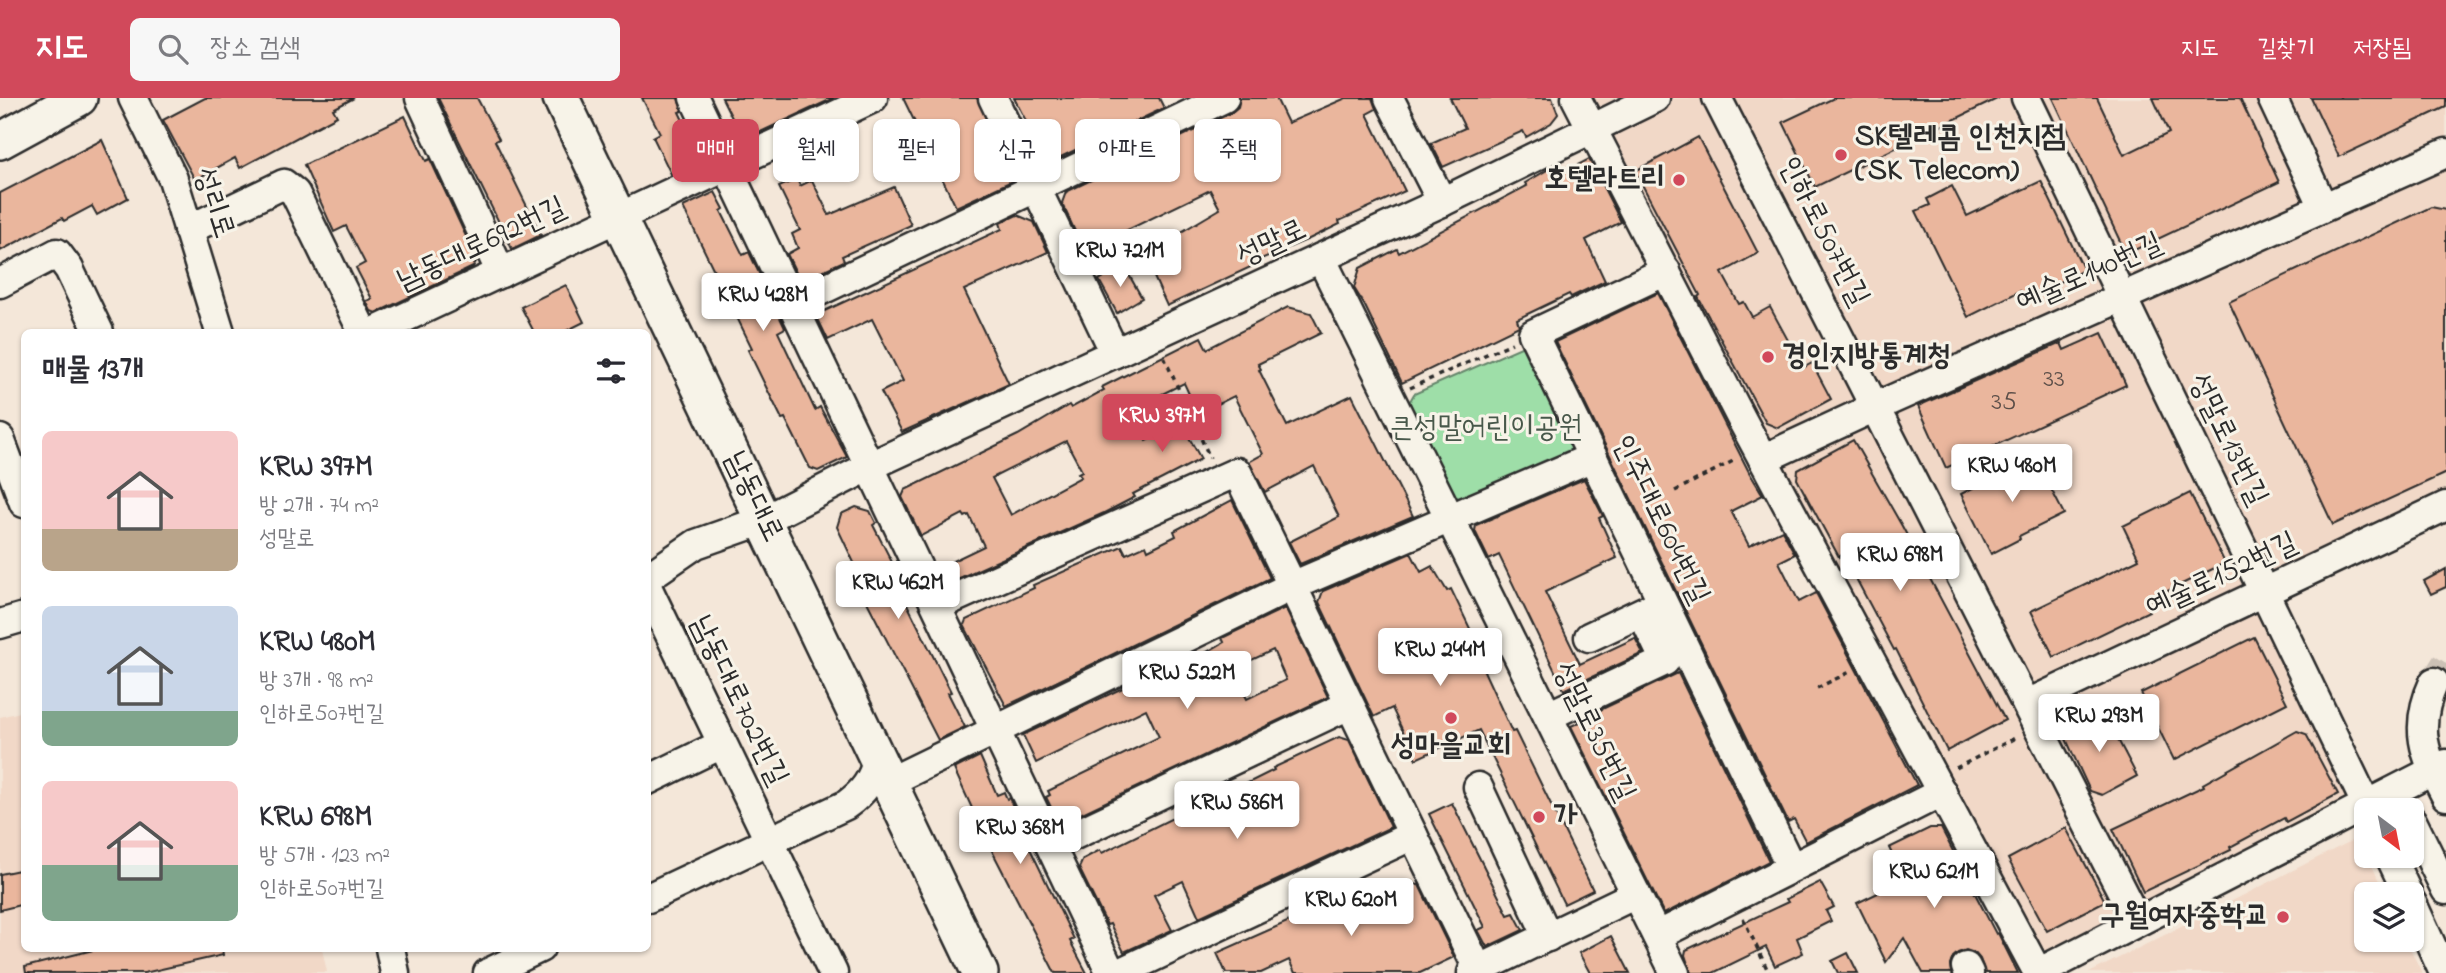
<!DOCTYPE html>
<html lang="ko">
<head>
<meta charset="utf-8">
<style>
  body { margin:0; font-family:"Indie Flower","Poor Story",sans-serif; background:#f7f7f7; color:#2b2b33; height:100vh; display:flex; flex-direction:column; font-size:26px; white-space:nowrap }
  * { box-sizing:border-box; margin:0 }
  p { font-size:23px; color:#7c7c81 }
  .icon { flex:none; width:38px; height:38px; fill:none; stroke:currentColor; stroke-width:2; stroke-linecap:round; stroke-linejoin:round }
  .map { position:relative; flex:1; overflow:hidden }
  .drawer { position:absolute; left:21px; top:231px; width:630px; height:623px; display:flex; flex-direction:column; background:#fff; border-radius:10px; box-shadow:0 2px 5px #0004 }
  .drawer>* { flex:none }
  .hud { position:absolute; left:672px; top:21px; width:665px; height:63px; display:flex; gap:14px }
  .needle { width:46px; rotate:148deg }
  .buttons { position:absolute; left:2354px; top:700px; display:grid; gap:14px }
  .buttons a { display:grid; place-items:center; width:70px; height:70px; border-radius:10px; background:#fff; box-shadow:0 2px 5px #0004; font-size:35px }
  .price { position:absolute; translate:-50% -60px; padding:0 16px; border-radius:7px; background:#fff; color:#222; font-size:23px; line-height:46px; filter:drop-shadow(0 2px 4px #0008) }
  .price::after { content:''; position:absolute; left:50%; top:42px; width:21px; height:16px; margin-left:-10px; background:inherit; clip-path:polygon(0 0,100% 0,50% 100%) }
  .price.on { background:#d1495b; color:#fff }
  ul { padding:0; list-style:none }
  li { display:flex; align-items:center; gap:21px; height:175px; padding:0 21px }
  li span { display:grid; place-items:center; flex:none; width:196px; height:140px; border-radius:10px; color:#555 }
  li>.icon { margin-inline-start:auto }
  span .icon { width:84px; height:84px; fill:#fffc; stroke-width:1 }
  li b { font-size:30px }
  h2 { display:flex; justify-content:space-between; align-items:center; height:84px; padding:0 21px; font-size:30px }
  .chip { padding:0 24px; border-radius:10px; background:#fff; box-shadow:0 2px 5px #0004; font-size:24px; line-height:63px }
  .chip.on { background:#d1495b; color:#fff }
  header { display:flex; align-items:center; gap:42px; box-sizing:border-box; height:98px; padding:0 35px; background:#d1495b; color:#fff }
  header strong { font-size:33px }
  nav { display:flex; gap:38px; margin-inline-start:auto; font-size:24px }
  .search { width:490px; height:63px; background:#f7f7f7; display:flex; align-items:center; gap:18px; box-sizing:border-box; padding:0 24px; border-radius:10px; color:#7c7c81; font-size:26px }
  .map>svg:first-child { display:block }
</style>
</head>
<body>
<header>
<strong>지도</strong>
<div class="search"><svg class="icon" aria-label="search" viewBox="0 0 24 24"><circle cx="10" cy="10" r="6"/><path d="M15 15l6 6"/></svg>장소 검색</div>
<nav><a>지도</a><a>길찾기</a><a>저장됨</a></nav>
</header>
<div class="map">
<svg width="2446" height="875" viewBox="0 0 2446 875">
  <rect width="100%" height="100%" fill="#f4e7d9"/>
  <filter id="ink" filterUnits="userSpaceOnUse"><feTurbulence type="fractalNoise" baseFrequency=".0143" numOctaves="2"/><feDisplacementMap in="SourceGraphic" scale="14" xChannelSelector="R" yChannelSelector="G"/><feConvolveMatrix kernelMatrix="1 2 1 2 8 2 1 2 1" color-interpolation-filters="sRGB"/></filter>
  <g filter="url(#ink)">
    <!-- built -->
    <g fill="#f1d8c7">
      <path d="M1577,0H2446V408L2265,495L2367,708L2038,874Z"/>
      <path d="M24,613V850L322,851L327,874L0,875V619Z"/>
      <path d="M2359,739L2385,796H2366V842H2406L2422,875H2089Z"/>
    </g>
    <!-- green -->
    <path fill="#9edea8" stroke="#64846a" stroke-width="2" d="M1530,245L1581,349L1461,408L1449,403L1406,310L1414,296Z"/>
    <!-- building -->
    <g fill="#eab69d" stroke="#2b2b2b" stroke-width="2" fill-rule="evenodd">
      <path d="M205,0H354L333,11L337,18L240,70L235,60L195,82L163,22Z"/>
      <path d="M438,0H477L499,41L495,43L541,137L512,151Z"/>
      <path d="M642,0H678L682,13L679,14L694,45L690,47L698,64L671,76L653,39L660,35Z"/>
      <path d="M722,0H834L743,42Z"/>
      <path d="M903,0H977L1014,82L956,109Z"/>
      <path d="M1014,0H1159L1164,10L1048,65Z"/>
      <path d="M1240,0H1276L1288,25L1346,0H1372L1376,11L1367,16L1405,93L1339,123L1340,126L1309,141L1256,163L1257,166L1167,208L1154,179L1163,175L1151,152L1220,111L1210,92L1084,153L1062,105L1066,94L1231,15L1238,9Z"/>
      <path d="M1450,0H1552L1558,16L1551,25L1526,39L1523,33L1443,69L1431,45L1465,30Z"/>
      <path d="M1834,0H1999L1815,89L1783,24Z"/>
      <path d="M2053,0H2097L2124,57L2169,35L2153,0H2240L2279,84L2126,156Z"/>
      <path d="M2311,0H2446V9L2339,59Z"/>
      <path d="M405,18L426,63L430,61L477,162L473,169L376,215L371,213L366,203L372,201L356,170L365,165L346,128L334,134L304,67Z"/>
      <path d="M1698,39L1758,155L1722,175L1739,206L1744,204L1752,219L1770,209L1803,270L1812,265L1831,301L1778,330L1766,325L1698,199L1700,197L1635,73Z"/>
      <path d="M102,42L128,100L97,117L92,108L64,123L62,120L0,153V95Z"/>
      <path d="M1589,61L1621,124L1586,142L1605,183L1571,199L1569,196L1517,221L1519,228L1402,285L1365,208L1354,190L1360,170L1397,151L1399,155L1527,88L1525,85L1554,68L1559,77Z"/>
      <path d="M797,81L800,88L812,82L829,117L894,89L911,127L842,158L844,163L800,183L787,156L798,150L792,136L800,132L779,89Z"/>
      <path d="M2041,83L2084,172L2024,201L2020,193L1968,219L1916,113L1930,107L1927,101L1952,88L1967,118Z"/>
      <path d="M715,94L724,111L721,113L743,157L749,154L785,230L778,234L815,312L820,309L847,359L818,373L810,370L785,320L782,321L769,295L748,252L752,250L683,109Z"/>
      <path d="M2431,109L2446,112V375L2333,427L2229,204Z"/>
      <path d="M1017,117L1034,124L1048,154L964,192L1009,286L902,334L881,294L903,283L872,221L828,242L818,221L820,215L1002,131L1000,125Z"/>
      <path d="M1124,168L1142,200L1117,215L1099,182Z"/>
      <path d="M566,187L584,224L564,234H534L521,209Z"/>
      <path d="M1658,195L1749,374L1763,397L1731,413L1749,448L1782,432L1795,456L1779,464L1799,504L1816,495L1917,687L1806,744L1794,721L1788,724L1555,244Z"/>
      <path d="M1288,209L1311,215L1321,235L1258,266L1261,271L1259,272L1287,328L1352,297L1413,418L1300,466L1289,444L1339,419L1314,368L1265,394L1249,364L1263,356L1234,298L1198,316L1184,285L1130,312L1146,343L1181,325L1201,361L1133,396L1135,399L1104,415L946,486L938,470L984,448L969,417L965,419L963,416L921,438L902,399L905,392L1018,337L1069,307L1071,310L1104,292L1102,289L1201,239L1207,251ZM1066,343L1082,373L1078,375L1081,379L1011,417L992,380Z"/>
      <path d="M2102,235L2126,287L1946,370L1918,308L2061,245L2064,252Z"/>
      <path d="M1853,342L1902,428L2005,622L1947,653L1896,551L1894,552L1843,456L1839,459L1797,381L1798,372Z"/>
      <path d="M2034,358L2064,416L2019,438L2020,441L1991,456L1961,396Z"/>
      <path d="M1584,381L1603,418L1599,420L1617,460L1545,494L1580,566L1635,540L1643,555L1564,592L1499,457L1489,462L1475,433L1476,427Z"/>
      <path d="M2190,395L2225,465L2145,504L2149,513L2054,559L2031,513L2139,461L2123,428Z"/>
      <path d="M1232,402L1270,480L1006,608L964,527L966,522L1034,490L1033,487L1122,448L1126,456L1146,447L1148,452L1176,438L1174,433Z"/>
      <path d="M856,409L870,413L876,425L873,427L895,470L893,478L951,594L948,595L965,629L938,642L862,494L867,492L837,429L841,416Z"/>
      <path d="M1411,455L1421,474L1432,468L1447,493L1451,491L1489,570L1484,573L1512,634L1515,633L1593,792L1564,806L1479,632L1416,661L1392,610L1374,619L1319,504L1323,493Z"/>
      <path d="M2446,471V489L2431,496L2424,483Z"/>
      <path d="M1285,510L1328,599L1059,726L1046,699L1050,697L1048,693L1159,639L1146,611L1036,665L1023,637L1131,586L1132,588L1205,555L1224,544L1222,540ZM1273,552L1286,582L1247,601L1232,571Z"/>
      <path d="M2254,539L2287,605L2174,662L2141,595Z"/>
      <path d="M1678,575L1769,763L1664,816L1571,628L1580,624L1579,622Z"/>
      <path d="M2102,611L2137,678L2102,697L2090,693L2066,641L2070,628Z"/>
      <path d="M2297,633L2306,636L2338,696L2286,724L2284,720L2230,749L2231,752L2143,794L2113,731L2204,688L2203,686Z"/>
      <path d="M1339,639L1349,642L1391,729L1199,819L1183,783L1154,797L1172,832L1124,854L1110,826L1107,827L1079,770L1083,761L1100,752L1102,755L1227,693L1228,695L1274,672L1273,670Z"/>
      <path d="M980,658L997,697L1004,694L1007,701L1009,700L1022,727L1019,728L1074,841L1070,843L1087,875H1055L987,743L954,671Z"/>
      <path d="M1452,705L1508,817L1514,815L1523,832L1487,849L1478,832L1485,829L1429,716Z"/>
      <path d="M1930,730H1941L1996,836L1998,835L2018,875H1985L1980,861L1975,855L1966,852L1958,855L1953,859L1950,867L1951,875H1923L1904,840L1886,864L1857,805L1905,782L1889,750Z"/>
      <path d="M2066,730L2105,803L2047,833L2008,761Z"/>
      <path d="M24,771V806L0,812V776Z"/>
      <path d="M1396,784L1419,787L1454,859L1420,875H1295L1289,862L1261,875H1226L1217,855L1337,802L1340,810Z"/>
      <path d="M1820,784L1834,809L1826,813L1831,823L1797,840L1803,855L1775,868L1766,849L1713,875H1691L1685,857L1686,852L1788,804L1786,801Z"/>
      <path d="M1611,838L1630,875H1590L1579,855Z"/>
      <path d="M101,850H222L223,857L144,875H26L25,869Z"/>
      <path d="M1848,855L1858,875H1838L1832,863Z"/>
    </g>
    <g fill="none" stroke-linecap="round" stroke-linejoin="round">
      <!-- minor-tunnel -->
      <path stroke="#ccc1b6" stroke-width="28" stroke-dasharray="28 14" stroke-linecap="butt" d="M2434,584L2446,565"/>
      <!-- minor casing -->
      <g stroke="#2b2b2b" stroke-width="33">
        <g id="minor">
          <path d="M133,0L173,81L220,234"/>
          <path d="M420,0L501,175"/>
          <path d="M694,0L1111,875"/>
          <path d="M993,0L1115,255"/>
          <path d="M1389,0L1442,104"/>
          <path d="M1576,0L1741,320L2038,875"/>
          <path d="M1717,0L2137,823"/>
          <path d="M2026,0L2369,712"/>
          <path d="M2272,0L2323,109"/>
          <path d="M188,132L284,86L295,95L363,234"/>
          <path d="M1321,160L1675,875"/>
          <path d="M1666,173L1533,236L1791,769"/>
          <path d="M0,185L57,155L69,171L99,234"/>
          <path d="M792,206L1224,0"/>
          <path d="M374,234L873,0"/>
          <path d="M0,341L24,405"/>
          <path d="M1763,361L1875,309L2446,55"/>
          <path d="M648,479L696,446L764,422L870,368L1442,104L1655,0"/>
          <path d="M648,491L833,875"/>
          <path d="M937,508L1237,374L1480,875"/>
          <path d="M0,526L24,519"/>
          <path d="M1589,539L1657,507"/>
          <path d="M2434,584C2413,630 2424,656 2446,698"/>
          <path d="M2027,606L2446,408"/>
          <path d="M1548,618L1665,563L1642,515"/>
          <path d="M648,682L722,646"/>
          <path d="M889,684L1292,488L1593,359"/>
          <path d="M1478,689L1548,839"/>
          <path d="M2412,723L2446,792"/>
          <path d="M1051,748L1349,607"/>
          <path d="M2390,758L2408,796"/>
          <path d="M648,800L846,707C864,694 872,683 878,661"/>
          <path d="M2412,805L2444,875"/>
          <path d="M1657,838L1942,694"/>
          <path d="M390,850L395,875"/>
          <path d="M1966,869L1969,875"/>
          <path d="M488,875L540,850"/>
          <path d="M1119,875L1413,737"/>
          <path d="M1472,875L1636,796"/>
          <path d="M2038,875L2446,666"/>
        </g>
      </g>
      <!-- major casing -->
      <g stroke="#2b2b2b" stroke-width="40">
        <g id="major">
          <path d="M561,0L980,875"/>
          <path d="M0,43L79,0"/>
        </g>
      </g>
      <!-- path -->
      <g stroke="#2b2b2b" stroke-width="3.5" stroke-dasharray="5 5" stroke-linecap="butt">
        <path d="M1164,259L1210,360"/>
        <path d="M1410,290L1512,245"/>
        <path d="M1675,393L1737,361"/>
        <path d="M1817,590L1852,573"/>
        <path d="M1956,670L2017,639"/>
        <path d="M1743,820L1769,875"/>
      </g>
      <!-- minor -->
      <use href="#minor" stroke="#f7f3e8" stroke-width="28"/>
      <!-- major -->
      <use href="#major" stroke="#f7f3e8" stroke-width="35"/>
    </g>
  </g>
  <!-- markers -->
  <g fill="#d1495b" stroke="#f7f3e8" stroke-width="2.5">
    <circle cx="1841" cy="57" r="7"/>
    <circle cx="1679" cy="82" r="7"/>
    <circle cx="1768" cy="259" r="7"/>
    <circle cx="1451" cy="620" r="7"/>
    <circle cx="1539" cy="719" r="7"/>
    <circle cx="2283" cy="819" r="7"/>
  </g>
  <g text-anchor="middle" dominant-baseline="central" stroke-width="6" stroke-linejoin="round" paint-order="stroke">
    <!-- number labels -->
    <g font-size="26" fill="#5b4e48">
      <text x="2054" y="282">33</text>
      <text x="2004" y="305">35</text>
    </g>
    <!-- poi labels -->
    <g font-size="30" font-weight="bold" fill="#2b2b2b" stroke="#f7f3e8" text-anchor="start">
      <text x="1855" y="40">SK텔레콤 인천지점<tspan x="1855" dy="34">(SK Telecom)</tspan></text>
      <text x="1665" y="82" text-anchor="end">호텔라트리</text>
      <text x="1782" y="259">경인지방통계청</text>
      <text x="1451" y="649" text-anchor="middle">성마을교회</text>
      <text x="1553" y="719">가</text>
      <text x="2269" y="819" text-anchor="end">구월여자중학교</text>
    </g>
    <!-- street labels -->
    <g font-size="30" fill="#2b2b2b" stroke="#f7f3e8">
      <text transform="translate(213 105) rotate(72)">성리로</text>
      <text transform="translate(1823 134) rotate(63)">인하로507번길</text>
      <text transform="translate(1272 146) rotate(-25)">성말로</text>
      <text transform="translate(482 147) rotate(-25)">남동대로692번길</text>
      <text transform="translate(2090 176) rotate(-24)">예술로140번길</text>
      <text transform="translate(2227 342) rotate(64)">성말로13번길</text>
      <text transform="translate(753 399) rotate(64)">남동대로</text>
      <text transform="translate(1660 422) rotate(64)">인주대로604번길</text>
      <text transform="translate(2222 478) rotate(-25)">예술로152번길</text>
      <text transform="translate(738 603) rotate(64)">남동대로702번길</text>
      <text transform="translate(1593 634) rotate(64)">성말로35번길</text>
    </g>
    <!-- park labels -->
    <g font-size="30" fill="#48584a" stroke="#f7f3e8">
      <text x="1486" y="331">큰성말어린이공원</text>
    </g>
  </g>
</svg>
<div class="buttons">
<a><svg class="needle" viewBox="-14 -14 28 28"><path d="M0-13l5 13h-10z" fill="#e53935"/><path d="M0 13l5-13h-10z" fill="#7c7c81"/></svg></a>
<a><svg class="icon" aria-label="layers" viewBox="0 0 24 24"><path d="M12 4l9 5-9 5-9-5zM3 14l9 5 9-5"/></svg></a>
</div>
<b class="price" style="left:1120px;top:191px">KRW 721M</b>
<b class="price" style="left:763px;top:235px">KRW 428M</b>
<b class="price on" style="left:1162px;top:356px">KRW 397M</b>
<b class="price" style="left:2012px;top:406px">KRW 480M</b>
<b class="price" style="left:1900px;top:495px">KRW 698M</b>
<b class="price" style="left:898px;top:523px">KRW 462M</b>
<b class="price" style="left:1440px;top:590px">KRW 244M</b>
<b class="price" style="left:1187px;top:613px">KRW 522M</b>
<b class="price" style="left:2099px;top:656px">KRW 293M</b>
<b class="price" style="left:1237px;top:743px">KRW 586M</b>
<b class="price" style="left:1020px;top:768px">KRW 368M</b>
<b class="price" style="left:1934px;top:812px">KRW 621M</b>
<b class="price" style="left:1351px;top:840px">KRW 620M</b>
<div class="hud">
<a class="chip on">매매</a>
<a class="chip">월세</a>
<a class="chip">필터</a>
<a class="chip">신규</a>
<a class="chip">아파트</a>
<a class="chip">주택</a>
</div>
<section class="drawer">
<h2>매물 13개<svg class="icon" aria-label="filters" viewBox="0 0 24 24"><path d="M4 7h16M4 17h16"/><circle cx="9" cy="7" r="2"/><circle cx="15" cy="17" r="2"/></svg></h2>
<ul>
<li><span style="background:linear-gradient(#f6c9c9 70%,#b9a48a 0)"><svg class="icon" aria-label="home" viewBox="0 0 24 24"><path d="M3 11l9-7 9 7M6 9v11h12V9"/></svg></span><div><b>KRW 397M</b><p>방 2개 · 74 m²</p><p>성말로</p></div></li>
<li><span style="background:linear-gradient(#c9d6e8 75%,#7fa58c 0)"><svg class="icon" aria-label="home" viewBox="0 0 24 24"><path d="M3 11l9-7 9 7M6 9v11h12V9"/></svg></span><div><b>KRW 480M</b><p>방 3개 · 98 m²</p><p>인하로507번길</p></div></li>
<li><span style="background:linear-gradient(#f6c9c9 60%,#7fa58c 0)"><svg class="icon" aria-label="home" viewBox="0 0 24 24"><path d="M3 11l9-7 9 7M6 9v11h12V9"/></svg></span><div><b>KRW 698M</b><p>방 5개 · 123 m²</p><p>인하로507번길</p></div></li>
</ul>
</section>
</div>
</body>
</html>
